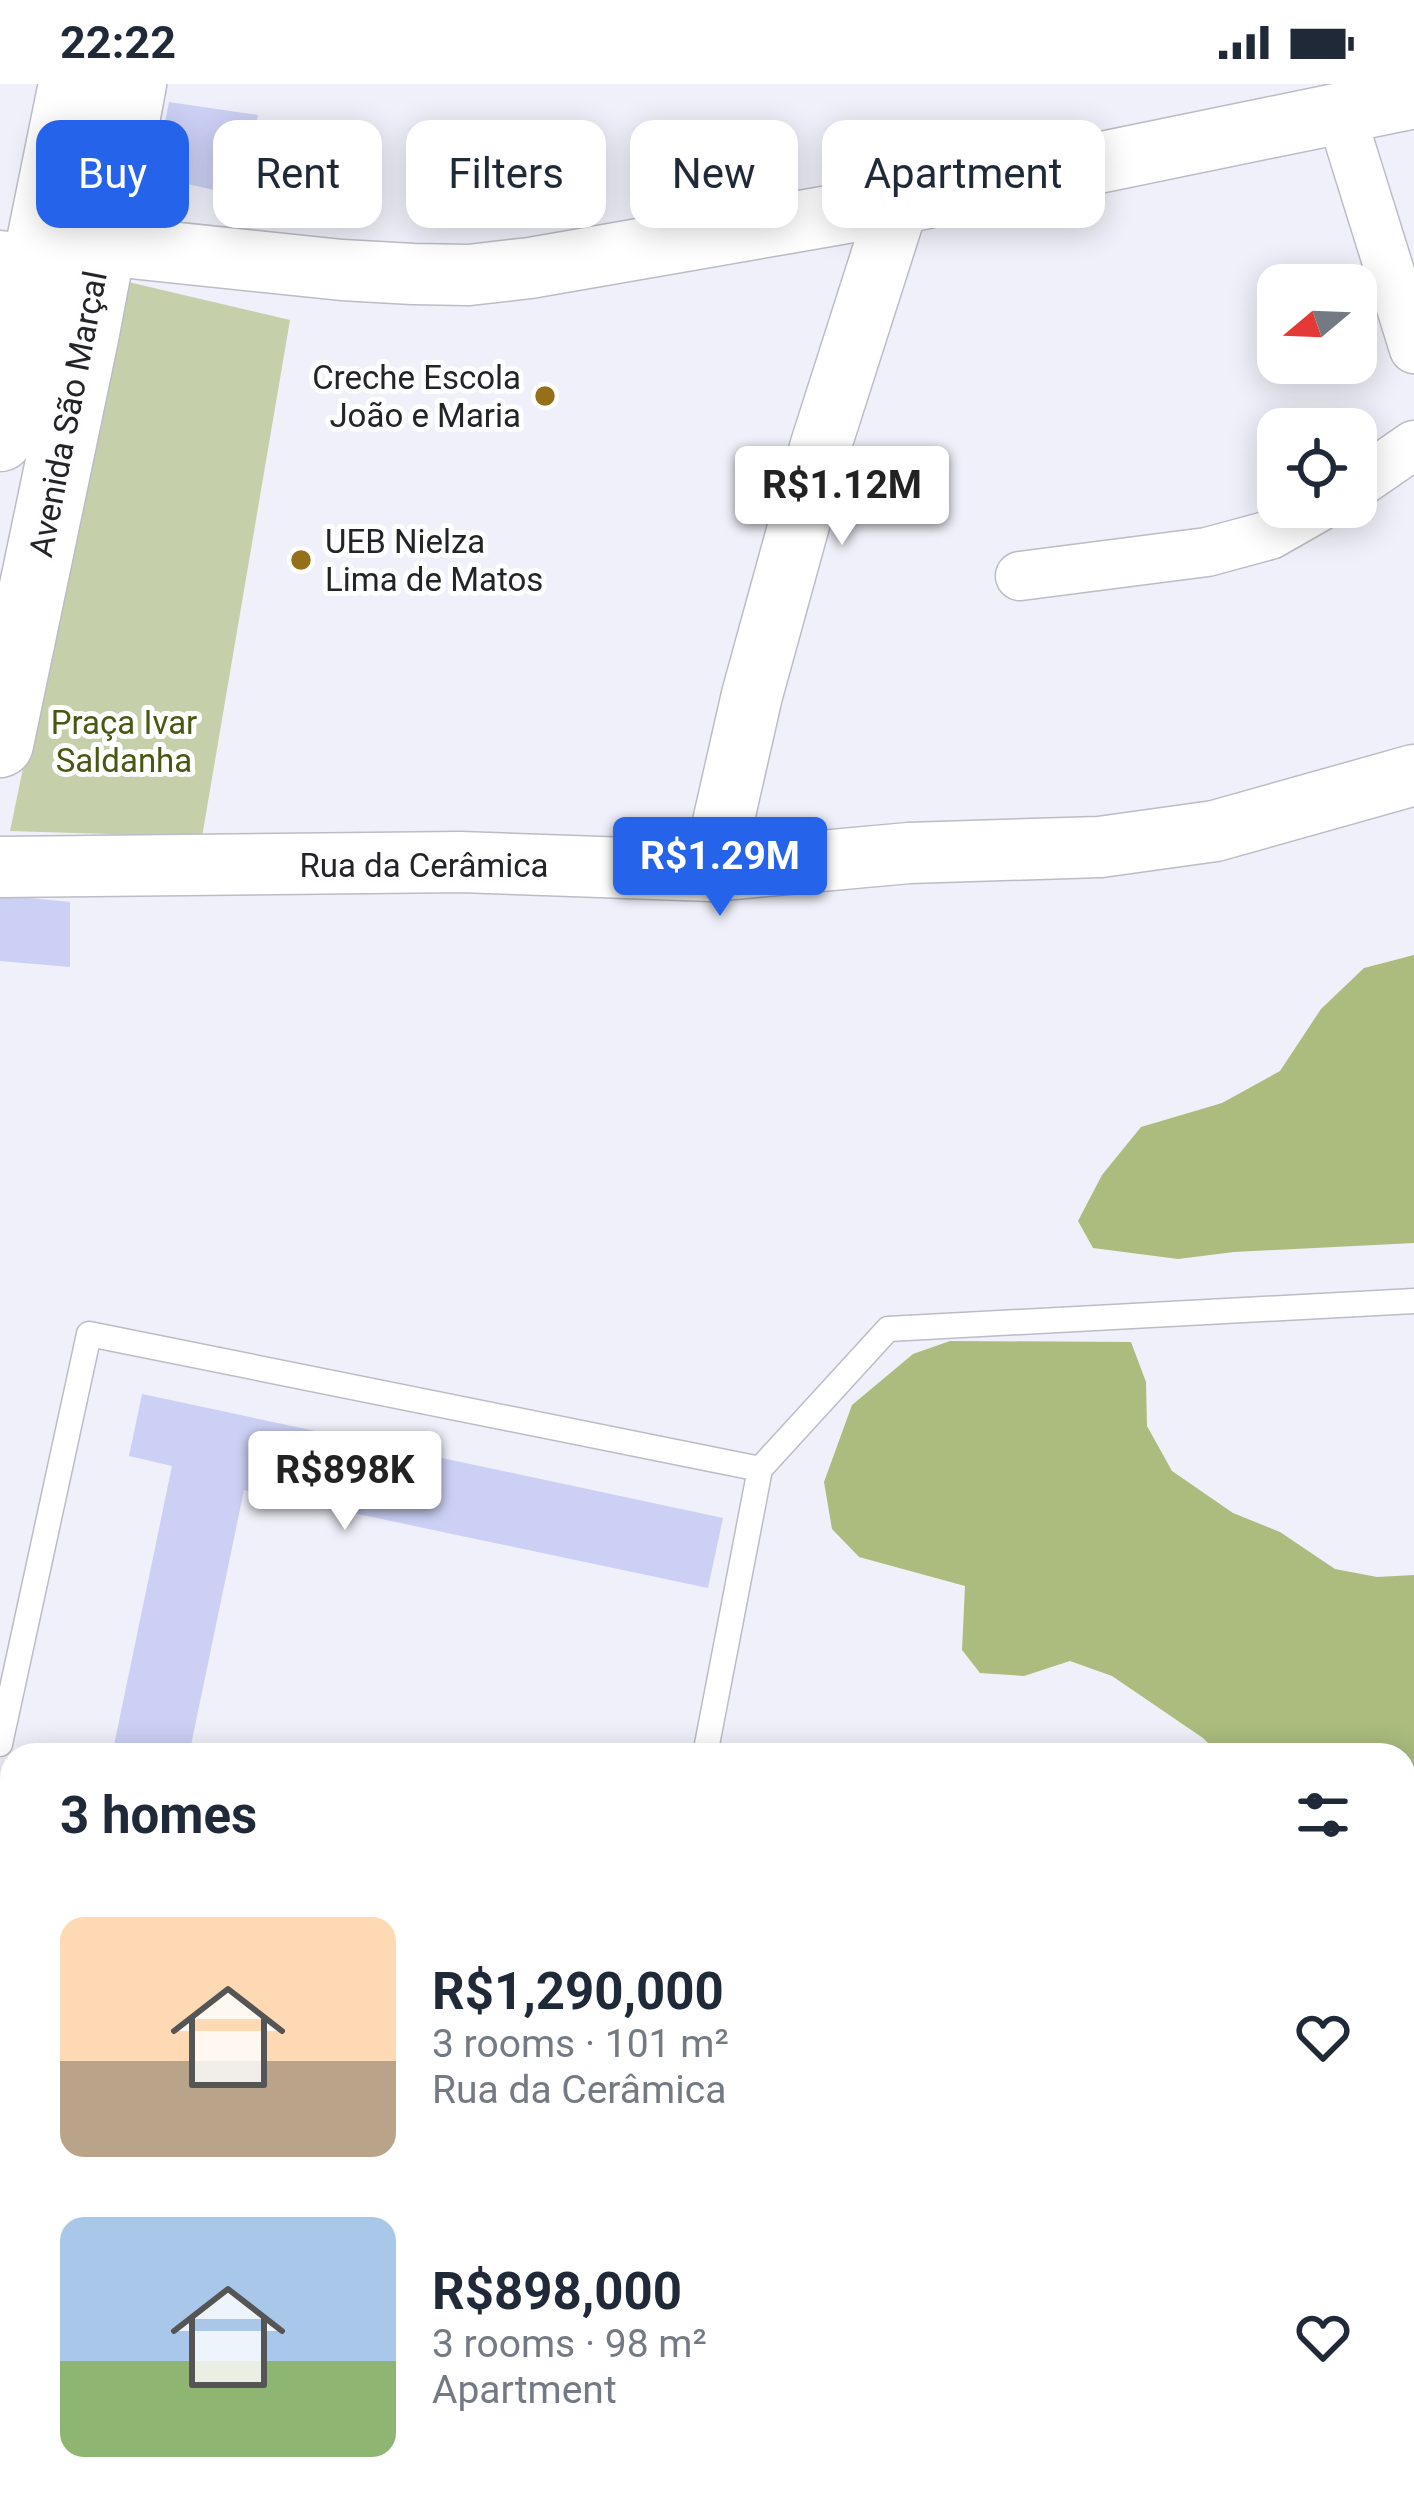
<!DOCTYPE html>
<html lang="en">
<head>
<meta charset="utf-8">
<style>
  body { margin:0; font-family:Roboto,sans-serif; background:#f2f2f3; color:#1f2937; height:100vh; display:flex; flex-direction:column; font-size:45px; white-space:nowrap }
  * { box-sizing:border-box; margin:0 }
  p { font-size:39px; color:#747a83 }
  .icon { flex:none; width:66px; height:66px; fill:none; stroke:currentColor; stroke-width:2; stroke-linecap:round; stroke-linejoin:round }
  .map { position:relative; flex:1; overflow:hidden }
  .sheet { position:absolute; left:0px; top:1659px; width:1416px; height:771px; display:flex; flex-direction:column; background:#fff; border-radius:36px 36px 0 0; box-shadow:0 6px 30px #0003 }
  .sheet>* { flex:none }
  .banner { position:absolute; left:36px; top:36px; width:1344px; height:108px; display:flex; gap:24px }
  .needle { width:78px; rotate:251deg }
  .controls { position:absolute; left:1257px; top:180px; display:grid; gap:24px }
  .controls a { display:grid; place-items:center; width:120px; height:120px; border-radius:24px; background:#fff; box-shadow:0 6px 30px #0003; font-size:60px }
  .price { position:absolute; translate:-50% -102px; padding:0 27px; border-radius:12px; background:#fff; color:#222; font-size:39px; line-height:78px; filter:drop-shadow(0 3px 6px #0008) }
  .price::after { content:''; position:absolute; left:50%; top:72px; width:36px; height:27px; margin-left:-18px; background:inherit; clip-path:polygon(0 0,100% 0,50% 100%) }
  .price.selected { background:#2563eb; color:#fff }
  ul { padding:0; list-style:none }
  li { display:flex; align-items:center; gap:36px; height:300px; padding:0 60px }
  li span { display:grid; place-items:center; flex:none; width:336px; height:240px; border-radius:24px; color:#555 }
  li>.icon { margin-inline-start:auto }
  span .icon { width:144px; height:144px; fill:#fffc; stroke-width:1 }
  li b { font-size:51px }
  h2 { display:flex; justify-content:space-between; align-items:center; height:144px; padding:0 60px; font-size:51px }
  .tag { padding:0 42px; border-radius:24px; background:#fff; box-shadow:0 6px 30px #0003; font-size:42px; line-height:108px }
  .tag.selected { background:#2563eb; color:#fff }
  .status { display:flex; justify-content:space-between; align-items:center; height:84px; padding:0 60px; background:#fff; direction:ltr }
  .status svg { height:33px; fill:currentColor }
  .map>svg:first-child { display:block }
</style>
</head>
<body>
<div class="status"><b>22:22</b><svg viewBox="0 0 49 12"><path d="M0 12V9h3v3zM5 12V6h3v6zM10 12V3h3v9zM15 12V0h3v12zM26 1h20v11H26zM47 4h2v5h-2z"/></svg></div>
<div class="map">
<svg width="1414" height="2429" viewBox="0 0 1414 2429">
  <rect width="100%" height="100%" fill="#eff0f9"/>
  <!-- green -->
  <g fill="#c5d0ab">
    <path d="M124,197L290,236L202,753L10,747Z"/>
    <path d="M1404,1862L1414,1865V2216L1410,2235L1404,2233Z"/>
    <path d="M0,2078L12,2081V2151L0,2131Z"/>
    <path d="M0,2215L12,2239V2418H103L109,2429H0Z"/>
    <path d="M169,2418H619L616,2429H176Z"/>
  </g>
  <!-- forest -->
  <g fill="#abbc7e">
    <path d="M1414,871V1159L1234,1168L1178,1175L1093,1164L1078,1137L1102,1091L1141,1043L1222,1019L1280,987L1321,925L1364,884Z"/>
    <path d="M950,1257L1131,1258L1146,1298L1147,1342L1172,1387L1233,1429L1280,1448L1335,1485L1377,1493L1414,1491V1788L1404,1784V1671H1220L1203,1654L1112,1592L1070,1577L1024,1592L980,1589L962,1566L965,1502L859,1473L832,1445L824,1398L852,1321L913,1270Z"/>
    <path d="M257,2418H540L537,2429H264Z"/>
    <path d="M693,2418H877L888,2429H689Z"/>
  </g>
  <!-- building -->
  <g fill="#ccd0f5">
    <path d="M169,18L258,31L242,112L155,93Z"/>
    <path d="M0,811L70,818V883L0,877Z"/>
    <path d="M142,1310L723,1434L708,1504L244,1406L189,1671H112L172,1382L129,1372Z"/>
  </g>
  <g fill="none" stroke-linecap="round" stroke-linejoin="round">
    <!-- service casing -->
    <g stroke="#bbbcc5" stroke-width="27">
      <g id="service">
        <path d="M0,1660L89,1250L760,1385"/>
        <path d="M705,1671L760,1385L888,1245L1414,1217"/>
        <path d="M0,1990L12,1993"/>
        <path d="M1404,2328L1414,2330"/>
        <path d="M661,2429L663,2418"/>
      </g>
    </g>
    <!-- minor casing -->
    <g stroke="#bbbcc5" stroke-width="51">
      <g id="minor">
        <path d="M1341,31L1414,265"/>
        <path d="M1356,401L1414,361"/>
        <path d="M1020,492L1207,468L1270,451L1319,423"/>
      </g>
    </g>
    <!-- tertiary casing -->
    <g stroke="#bbbcc5" stroke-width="63">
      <g id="tertiary">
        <path d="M0,177L36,184L102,161L342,186L413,190L469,191L530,184L898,120L1414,14"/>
        <path d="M0,783L460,778L712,787L909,769L1100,763L1215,747L1414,691"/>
        <path d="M712,787L752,611L820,364L898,120"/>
      </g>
    </g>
    <!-- primary casing -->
    <g stroke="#bbbcc5" stroke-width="69">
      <g id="primary">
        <path d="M0,354L72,0"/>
        <path d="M0,660L86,249L133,0"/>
      </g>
    </g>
    <!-- service -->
    <use href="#service" stroke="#fff" stroke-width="24"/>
    <!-- minor -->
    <use href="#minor" stroke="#fff" stroke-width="48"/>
    <!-- tertiary -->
    <use href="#tertiary" stroke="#fff" stroke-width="60"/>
    <!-- primary -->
    <use href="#primary" stroke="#fff" stroke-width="66"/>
  </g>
  <!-- markers -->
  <g fill="#957019" stroke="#fefefe" stroke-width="4.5">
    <circle cx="545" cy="312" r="12"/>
    <circle cx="301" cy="476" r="12"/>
  </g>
  <g text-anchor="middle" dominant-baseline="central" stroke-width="10" stroke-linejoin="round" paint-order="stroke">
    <!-- poi labels -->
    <g font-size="33" fill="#232427" stroke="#fefefe" text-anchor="end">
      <text x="521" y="293">Creche Escola<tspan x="521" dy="38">João e Maria</tspan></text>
      <text x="325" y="457" text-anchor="start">UEB Nielza<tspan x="325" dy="38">Lima de Matos</tspan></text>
    </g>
    <!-- street labels -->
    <g font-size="33" fill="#232427" stroke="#fefefe">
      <text transform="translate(68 330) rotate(-79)">Avenida São Marçal</text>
      <text x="424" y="781">Rua da Cerâmica</text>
    </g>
    <!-- park labels -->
    <g font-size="33" fill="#495713" stroke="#fefefe">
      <text x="124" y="638">Praça Ivar<tspan x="124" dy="38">Saldanha</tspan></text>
    </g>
  </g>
</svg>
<div class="controls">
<a><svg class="needle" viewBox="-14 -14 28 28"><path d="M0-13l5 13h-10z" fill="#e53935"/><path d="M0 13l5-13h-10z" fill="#747a83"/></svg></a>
<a><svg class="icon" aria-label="locate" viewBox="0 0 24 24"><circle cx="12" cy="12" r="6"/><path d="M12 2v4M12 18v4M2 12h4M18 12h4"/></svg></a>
</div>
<b class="price" style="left:842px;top:464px">R$1.12M</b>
<b class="price selected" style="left:720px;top:835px">R$1.29M</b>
<b class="price" style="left:345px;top:1449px">R$898K</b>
<div class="banner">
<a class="tag selected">Buy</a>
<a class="tag">Rent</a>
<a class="tag">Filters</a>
<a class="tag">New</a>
<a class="tag">Apartment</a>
</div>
<section class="sheet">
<h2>3 homes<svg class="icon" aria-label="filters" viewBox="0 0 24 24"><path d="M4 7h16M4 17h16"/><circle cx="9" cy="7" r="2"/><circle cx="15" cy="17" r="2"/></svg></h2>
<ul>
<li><span style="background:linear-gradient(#ffd9b3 60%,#b9a48a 0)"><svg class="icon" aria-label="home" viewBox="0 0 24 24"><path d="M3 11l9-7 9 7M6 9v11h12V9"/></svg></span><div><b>R$1,290,000</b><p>3 rooms · 101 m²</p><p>Rua da Cerâmica</p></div><svg class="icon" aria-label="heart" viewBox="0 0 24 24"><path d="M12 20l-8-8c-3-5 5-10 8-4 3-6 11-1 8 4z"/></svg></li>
<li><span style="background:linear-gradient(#a9c7e8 60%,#8fb573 0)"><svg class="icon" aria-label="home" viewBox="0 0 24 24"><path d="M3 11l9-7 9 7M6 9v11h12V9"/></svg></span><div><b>R$898,000</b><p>3 rooms · 98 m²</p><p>Apartment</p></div><svg class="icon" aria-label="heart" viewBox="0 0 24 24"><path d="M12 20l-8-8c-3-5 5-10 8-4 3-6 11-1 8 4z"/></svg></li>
</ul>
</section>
</div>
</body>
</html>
